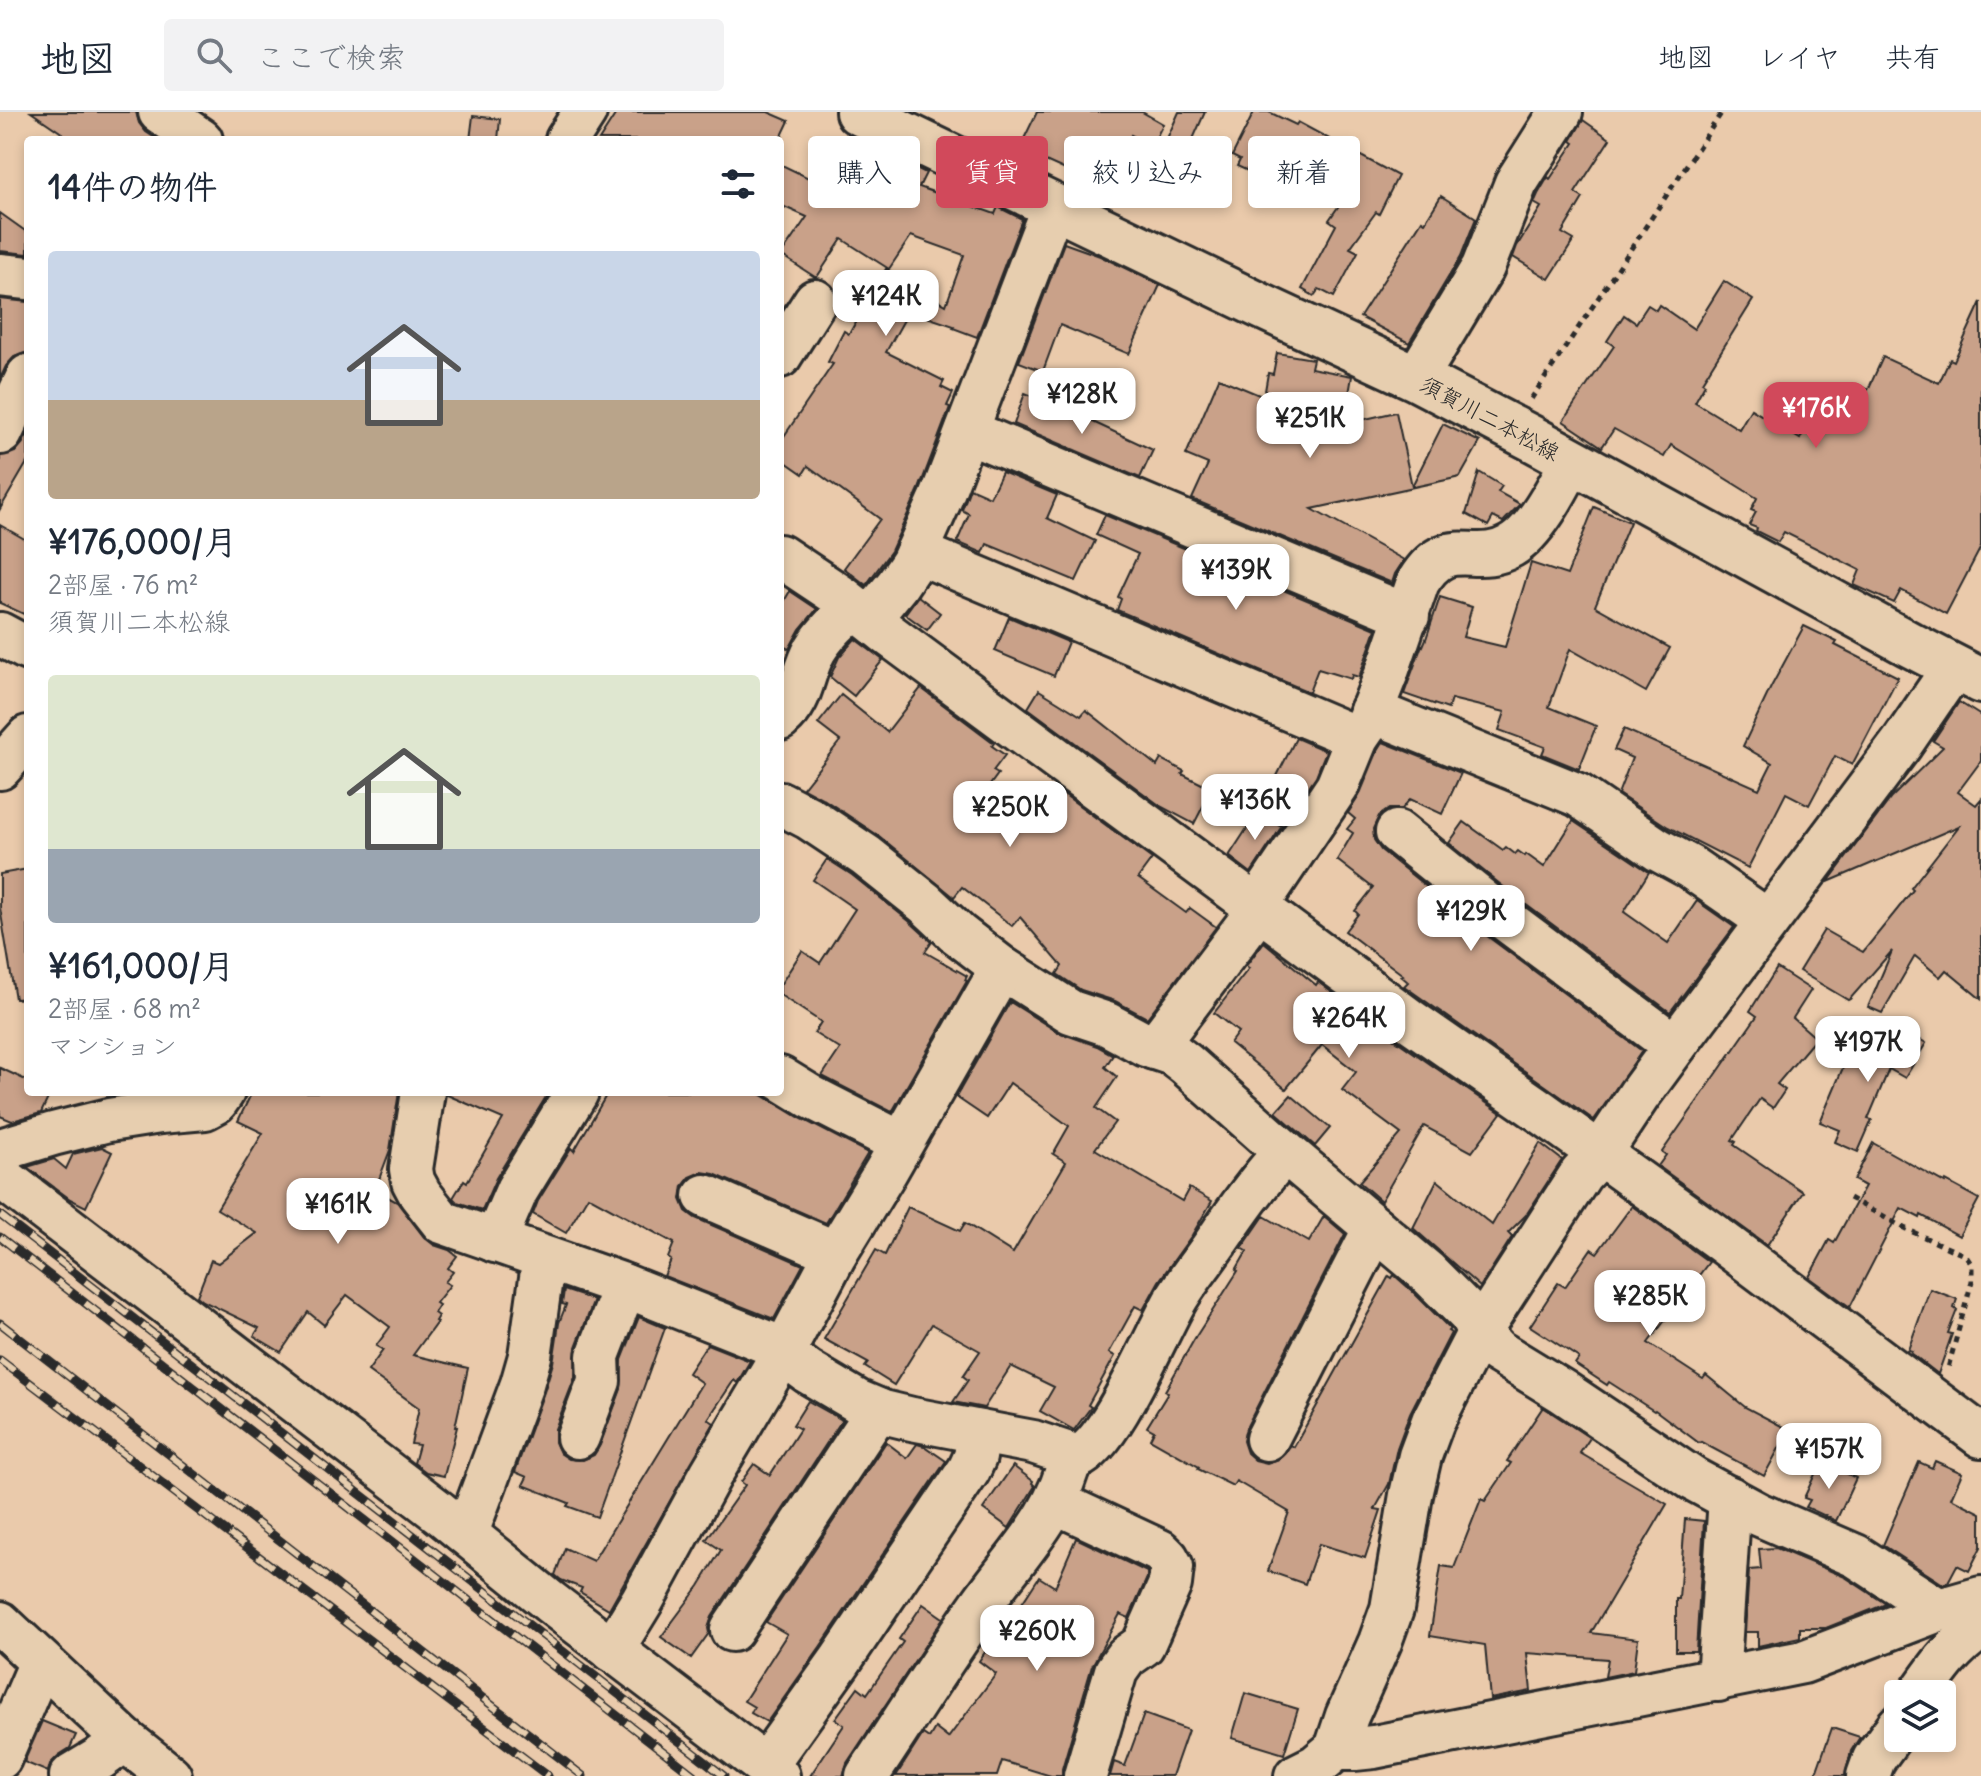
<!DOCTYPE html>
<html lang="ja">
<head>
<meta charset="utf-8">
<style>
  body { margin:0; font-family:Delius,"Klee One",sans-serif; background:#f2f2f3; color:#1f2937; height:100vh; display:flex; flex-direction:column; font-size:30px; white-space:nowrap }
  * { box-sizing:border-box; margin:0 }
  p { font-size:26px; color:#747a83 }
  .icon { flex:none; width:44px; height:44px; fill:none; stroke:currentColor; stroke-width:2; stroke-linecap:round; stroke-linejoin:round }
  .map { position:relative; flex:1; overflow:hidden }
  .drawer { position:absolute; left:24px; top:24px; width:760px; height:960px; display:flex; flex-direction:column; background:#fff; border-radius:8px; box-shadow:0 4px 12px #0003 }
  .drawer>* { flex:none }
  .guide { position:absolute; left:808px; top:24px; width:760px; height:72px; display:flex; gap:16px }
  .buttons { position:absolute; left:1884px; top:1568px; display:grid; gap:16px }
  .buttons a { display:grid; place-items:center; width:72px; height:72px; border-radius:8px; background:#fff; box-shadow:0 4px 12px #0003; font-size:40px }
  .price { position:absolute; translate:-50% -68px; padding:0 18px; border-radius:16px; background:#fff; color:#222; font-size:26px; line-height:52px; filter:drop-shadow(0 2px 4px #0008) }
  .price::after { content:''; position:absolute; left:50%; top:48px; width:24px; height:18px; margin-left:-12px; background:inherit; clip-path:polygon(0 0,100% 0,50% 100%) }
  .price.selected { background:#d1495b; color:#fff }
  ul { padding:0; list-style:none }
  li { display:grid; align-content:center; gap:16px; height:424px; padding:0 24px }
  li span { display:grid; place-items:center; height:248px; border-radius:8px; color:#555 }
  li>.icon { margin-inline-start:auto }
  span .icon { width:144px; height:144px; fill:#fffc; stroke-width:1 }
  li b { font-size:34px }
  h2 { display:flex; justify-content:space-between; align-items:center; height:96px; padding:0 24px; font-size:34px }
  .pill { padding:0 28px; border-radius:8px; background:#fff; box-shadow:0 4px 12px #0003; font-size:28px; line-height:72px }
  .pill.selected { background:#d1495b; color:#fff }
  header { display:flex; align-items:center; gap:48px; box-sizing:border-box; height:112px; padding:0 40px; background:#fff; border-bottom:2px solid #e0e1e3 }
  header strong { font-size:38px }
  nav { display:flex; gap:44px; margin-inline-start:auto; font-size:28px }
  .search { width:560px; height:72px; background:#f2f2f3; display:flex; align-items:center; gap:20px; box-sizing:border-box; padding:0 28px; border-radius:8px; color:#747a83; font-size:30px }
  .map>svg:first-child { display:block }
</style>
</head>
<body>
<header>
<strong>地図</strong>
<div class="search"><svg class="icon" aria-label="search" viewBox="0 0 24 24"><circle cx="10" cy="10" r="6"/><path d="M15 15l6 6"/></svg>ここで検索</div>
<nav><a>地図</a><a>レイヤ</a><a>共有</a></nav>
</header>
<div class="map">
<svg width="1981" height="1664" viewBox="0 0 1981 1664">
  <rect width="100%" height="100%" fill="#eacaab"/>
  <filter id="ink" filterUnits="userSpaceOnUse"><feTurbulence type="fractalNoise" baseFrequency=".0125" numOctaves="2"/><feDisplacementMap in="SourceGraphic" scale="16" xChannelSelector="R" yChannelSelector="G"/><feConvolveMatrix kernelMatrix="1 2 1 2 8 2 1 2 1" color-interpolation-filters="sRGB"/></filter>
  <g filter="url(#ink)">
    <!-- building -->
    <g fill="#c9a189" stroke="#2b2b2b" stroke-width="2">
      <path d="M31,0H136L139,11L146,20L158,28H72Z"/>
      <path d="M617,0H768L789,9L780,28H599Z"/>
      <path d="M1037,0H1142L1163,12L1152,34L1131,23L1110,69L1103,65L1097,78L1068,64L1070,60L1019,37Z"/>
      <path d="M1179,0H1205L1186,43L1164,33Z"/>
      <path d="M1254,0H1269L1296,13L1298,10L1398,64L1379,102L1376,100L1350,136L1358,140L1334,185L1319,177L1314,184L1302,177L1336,113L1329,108L1340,92L1324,84L1330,73L1274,44L1263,66L1237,54L1240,48L1232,44Z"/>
      <path d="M473,4L500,7L498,28H470Z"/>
      <path d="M1583,8L1610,27L1575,81L1583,86L1562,121L1574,128L1549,167L1513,145L1517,134L1541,95L1534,91L1538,82L1548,65L1550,67L1574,31L1571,29Z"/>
      <path d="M878,37L926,61L919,75L995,102L998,95L1022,107L977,225L953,216L954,214L909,199L886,240L944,269L941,275L953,281L947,294L950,295L919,377L891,439L866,473L844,456L880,407L808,354L803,362L780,346V330L833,252L828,250L844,219L849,222L886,157L946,193L964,143L911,124L889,157L842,127L817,165H815L781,143L807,105L780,93V52L852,87Z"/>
      <path d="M1441,84L1476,106L1461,144L1409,231L1360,205L1422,108L1425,110Z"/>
      <path d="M0,101L28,121V142L0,139Z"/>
      <path d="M1064,131L1100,144L1160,173L1129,242L1060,213L1043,259L1019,250Z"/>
      <path d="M1724,169L1753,188L1702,270L1705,272L1695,290L1739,317L1751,297L1800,327L1823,281L1854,296L1864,276L1868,278L1883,245L1939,271L1950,247L1954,249L1981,190V435L1946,502L1901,478L1894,491L1854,473L1860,458L1784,420L1778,430L1756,419L1757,416L1749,413L1756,400L1751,398L1757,386L1671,333L1664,345L1614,317L1602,335L1563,309L1614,234L1607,229L1624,203L1636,211L1648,193L1656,198L1659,193L1694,217Z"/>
      <path d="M0,187L28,190V240L14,245L6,254L0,267Z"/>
      <path d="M1277,241L1313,247L1311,256L1352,264L1344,312L1396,300L1412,374L1443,312L1480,330L1460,365L1312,397L1404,448L1395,462L1392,471L1192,387L1208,352L1186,343L1219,266L1264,285L1268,261L1273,262Z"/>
      <path d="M1025,281L1078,303L1153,338L1140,366L1014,312Z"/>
      <path d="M28,320V349L0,397V344L15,340L23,331Z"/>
      <path d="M1002,360L1057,383L1047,406L1095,429L1076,469L987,432L983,441L957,430L969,402L962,398L970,376L990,385Z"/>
      <path d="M1479,360L1502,374L1498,380L1520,392L1503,410L1493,405L1488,414L1466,402Z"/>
      <path d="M1594,395L1630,410L1595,494L1670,536L1646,580L1570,537L1549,595L1596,614L1579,657L1542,642L1545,635L1499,618L1505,600L1451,587L1448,597L1404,582L1422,533L1423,534L1426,527L1440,485L1472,495L1463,525L1505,535L1531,451L1567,463Z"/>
      <path d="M1105,403L1376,517L1359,565L1352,563L1351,567L1318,557L1309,580L1117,498L1121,487L1118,485L1138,442L1096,423Z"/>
      <path d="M0,413L28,429V504L0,491Z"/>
      <path d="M790,479L817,497L800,517L789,537L780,532V496Z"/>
      <path d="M918,484L940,501L927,518L905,502Z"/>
      <path d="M1009,505L1068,530L1054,564L995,539Z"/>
      <path d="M1804,514L1837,530L1835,533L1898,565L1852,653L1835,644L1809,693L1786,681L1748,756L1668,715L1618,682L1632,646L1614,638L1624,617L1759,677L1772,651L1743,634L1771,575Z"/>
      <path d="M855,527L883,548L854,584L830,565L839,545Z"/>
      <path d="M921,576L994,631L992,634L1005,643L993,659L998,662L990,673L1030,706L1054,675L1152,747L1138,766L1186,801L1190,796L1216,815L1147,906L1115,889L1081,878L1057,862L1062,854L1020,805L1012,814L962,775L954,785L879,724L822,686L803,676L840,629L818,612L841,583L887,620Z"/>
      <path d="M1039,578L1081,604L1086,598L1157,654L1161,647L1184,659L1182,662L1212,677L1194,712L1162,695L1028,596Z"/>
      <path d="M1959,590L1981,604V649L1958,680L1976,693L1981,687V887L1946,858L1940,865L1915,844L1882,901L1868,895L1892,839L1850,887L1848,888L1799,859L1824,818L1863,840L1913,778L1911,776L1959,714L1828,770L1891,686L1943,635L1933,629Z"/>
      <path d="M1296,626L1326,639L1316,664L1301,686L1275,668Z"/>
      <path d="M1383,630L1461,661L1442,702L1410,687L1402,697H1389L1379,704L1373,717L1374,728L1381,738L1491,827L1642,939L1594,1008L1404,874L1408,870L1401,864L1403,863L1345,819L1358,802L1355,799L1373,776L1337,748L1353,721L1347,717L1355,707L1348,701L1359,684L1378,638Z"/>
      <path d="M1257,701L1282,714L1251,761L1229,744Z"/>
      <path d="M1573,709L1649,760L1624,800L1668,831L1697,789L1734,815L1670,900L1521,789L1449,731L1464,710L1503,738L1506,735L1515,742L1518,739L1525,744L1526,742L1544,755Z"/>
      <path d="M827,747L852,763L909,809L932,830L925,840L967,864L965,868L967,869L892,1000L822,964L840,937L814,921L821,910L780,883V873L802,839L820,851L855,797L813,768Z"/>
      <path d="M28,757V886L15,887L0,796V762Z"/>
      <path d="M1264,830L1316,873L1318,870L1394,927L1501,1001L1472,1040L1424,1014L1381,1089L1359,1070L1401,1022L1342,978L1356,960L1322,933L1286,977L1230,931L1238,920L1214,901L1249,856L1246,854Z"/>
      <path d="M1777,856L1811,878L1793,906L1816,926L1777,972L1785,978L1773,996L1760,987L1732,1028L1736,1030L1734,1033L1803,1080L1767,1133L1658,1054L1666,1043L1662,1040L1757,904L1750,899Z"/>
      <path d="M1010,890L1058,920L1097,934L1113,943L1105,955L1117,965L1096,996L1115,1010L1095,1037L1182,1089L1189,1076L1212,1089L1192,1123L1159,1169L1143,1198L1135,1194L1109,1241L1115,1244L1088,1293L1091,1295L1074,1318L1040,1299L1054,1275L1011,1254L984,1296L953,1290L968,1268L963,1264L980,1239L932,1212L894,1273L865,1255L868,1251L824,1227L876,1138L885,1143L908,1095L960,1119L965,1111L1013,1141L1066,1050L1053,1042L1069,1014L1010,971L987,1006L956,985Z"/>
      <path d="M1888,909L1926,931L1905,966L1889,957L1868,1007L1872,1008L1858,1040L1835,1030L1840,1018L1820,1010L1847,946H1856L1864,949Z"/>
      <path d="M0,956L28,969V980H51L41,1001L12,1009L0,1004Z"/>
      <path d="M252,980H399L390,1038L375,1078L397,1090L424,1125L434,1133L449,1138L457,1144L448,1156L453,1160L445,1170L450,1173L436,1191L439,1193L434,1201L438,1204L435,1209L437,1210L413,1243L468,1256L455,1315H457L444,1364L426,1360L414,1351L419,1333L411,1332L419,1296L368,1259L383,1238L376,1234L390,1215L347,1183L324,1213L308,1200L281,1240L254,1224L259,1216L203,1189L197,1184L211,1148L218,1151L257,1121L217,1097L263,1021L238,1009Z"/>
      <path d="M446,980H549L496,1066L482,1098L457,1090L453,1086L464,1068L467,1070L503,1007L447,983Z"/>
      <path d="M608,980H757L800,1006L868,1041L826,1111L714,1062L702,1060L690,1065L683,1074L681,1087L686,1099L695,1106L803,1153L774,1207L664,1164L671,1148L668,1146L674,1131L588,1084L566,1121L533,1102L538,1089L571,1036L574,1039Z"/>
      <path d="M1291,983L1330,1016L1315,1034L1276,1000Z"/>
      <path d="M1540,1031L1562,1048L1526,1103L1508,1121L1512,1125L1480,1175L1413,1116L1437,1068L1492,1113Z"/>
      <path d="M1873,1031L1945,1071L1946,1069L1979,1087L1959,1124L1921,1103L1920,1106L1901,1096L1850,1195L1809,1165L1829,1128L1834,1131L1865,1074L1854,1068Z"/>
      <path d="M102,1035L112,1040L86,1095L70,1087L27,1055L54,1047L66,1057L73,1042Z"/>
      <path d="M1632,1094L1709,1150L1648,1231L1703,1267L1706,1263L1745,1295L1789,1318L1764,1364L1701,1330L1699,1331L1655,1298L1654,1299L1609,1270L1607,1273L1575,1252L1579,1246L1530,1214L1558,1171L1565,1175L1591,1137L1597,1141Z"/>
      <path d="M1264,1104L1309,1130L1324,1104L1345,1122L1246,1316L1243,1329L1247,1341L1255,1348L1267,1351L1279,1347L1291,1333L1294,1335L1389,1164L1392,1166L1394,1163L1411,1178L1450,1217L1448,1219L1451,1221L1410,1301L1397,1336L1389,1372L1375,1397L1381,1398L1365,1446L1319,1432L1305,1472L1268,1459L1289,1400L1236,1369L1233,1374L1198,1357L1199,1355L1150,1327L1154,1319L1147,1315L1168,1281L1165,1279L1195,1226L1238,1159L1236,1158L1247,1139L1242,1136Z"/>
      <path d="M1930,1177L1957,1187L1954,1196L1957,1198L1948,1221L1952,1222L1938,1262L1911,1241L1912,1239L1908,1238Z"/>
      <path d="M564,1178L594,1188L576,1235L575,1265L555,1317V1330L560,1341L569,1347L583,1348L594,1343L600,1333L621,1277L622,1248L639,1205L665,1216L597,1405L567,1394L569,1391L523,1373L527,1365L515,1360L544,1280L553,1251L559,1211L566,1193L562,1192Z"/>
      <path d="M707,1232L750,1249L737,1271L734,1268L708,1307L714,1311L609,1497L580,1480L582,1476L561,1468L555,1463L565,1436L593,1449L702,1271L688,1261Z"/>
      <path d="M808,1289L842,1308L712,1505L708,1516L709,1521L691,1546L661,1525L699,1474L721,1438L706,1428L745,1373L741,1370L754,1352L770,1363L800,1317L793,1313Z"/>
      <path d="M1543,1295L1590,1326L1580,1341L1667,1392L1591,1521L1638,1527L1634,1559L1605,1565L1608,1547L1527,1541L1531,1579L1490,1587L1485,1533L1430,1524L1441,1454L1454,1456L1481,1387L1485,1389L1511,1351L1507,1349Z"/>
      <path d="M886,1330L907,1346L917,1332L924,1334L946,1349L820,1535L767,1610L751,1601L754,1595L744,1589L787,1522L766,1510Z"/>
      <path d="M1821,1349L1856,1366L1836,1409L1806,1395L1810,1388L1804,1386Z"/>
      <path d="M1935,1349L1962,1361L1951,1386L1981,1401V1435L1969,1459L1957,1453L1948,1470L1943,1472L1883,1433L1919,1350L1932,1356Z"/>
      <path d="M1013,1354L1033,1369L1032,1371L1035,1374L1009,1416L983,1397Z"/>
      <path d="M1685,1407L1704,1409L1696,1539H1676V1487H1679Z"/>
      <path d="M1076,1426L1147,1460V1466L1129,1506L1120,1502L1092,1554L1062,1657V1664H1051L1002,1649L997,1664H896L923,1622L929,1626L935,1616L948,1626L996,1562L979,1549L1008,1506L1011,1508L1039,1465L1055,1475Z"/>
      <path d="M1776,1436L1845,1465L1886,1492L1826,1516H1800V1525L1758,1534V1520H1745L1749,1458L1761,1457L1759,1437Z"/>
      <path d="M923,1492L943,1506L847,1651L843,1664H810L844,1613L835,1607L858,1575L867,1582L903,1530L899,1527Z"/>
      <path d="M1245,1581L1298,1597L1284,1642L1232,1626Z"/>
      <path d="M1144,1602L1188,1618L1172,1664H1110L1114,1650L1125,1654Z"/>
      <path d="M42,1609L76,1623L70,1636L59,1643L50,1652L48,1660L24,1650Z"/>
      <path d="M1832,1616L1860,1625L1851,1639L1845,1664H1815Z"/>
    </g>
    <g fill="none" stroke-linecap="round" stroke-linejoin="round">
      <!-- minor casing -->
      <g stroke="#2b2b2b" stroke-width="48">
        <g id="minor">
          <path d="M160,0L201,28"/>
          <path d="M567,28L585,0"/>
          <path d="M0,163L28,166"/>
          <path d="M780,244L815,189"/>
          <path d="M1416,266L1483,155L1516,71L1561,0"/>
          <path d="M967,319L1408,504"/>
          <path d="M1,321L28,264"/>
          <path d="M917,440L1357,626"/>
          <path d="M780,444L843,486L888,522L1408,907L1539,998L1716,1125L1981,1324"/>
          <path d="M870,506L897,473L912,451L941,386L1053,94"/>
          <path d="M0,522L28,537"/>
          <path d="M1371,599L1578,683L1657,737L1690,755L1768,809"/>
          <path d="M780,607C804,587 801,563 815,538C825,521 840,508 854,495"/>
          <path d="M0,656L28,625"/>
          <path d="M780,691L809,706L866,744L925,791L958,822L1002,856L1071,900L1107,912L1146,933L1173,942L1186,952L1285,1040L1427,1160L1470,1203L1479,1220L1497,1239L1562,1279L1693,1367L1758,1402L1856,1444L1939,1498"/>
          <path d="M1397,720L1506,808L1675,934"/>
          <path d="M1154,936L1247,813L1257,794L1337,675L1357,626L1366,613L1387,560L1418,470C1448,420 1473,456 1511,434C1536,420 1559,374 1572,349"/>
          <path d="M780,966L811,985L901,1031"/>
          <path d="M423,980L411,1057L413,1069L420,1082L442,1110L618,1171L769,1231L808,1260L857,1289L883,1300L912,1307L1033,1330L1078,1345C1111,1331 1155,1224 1175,1189C1186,1170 1201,1152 1214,1133C1236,1101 1258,1069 1285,1040"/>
          <path d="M0,1038L53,1022L109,1008L160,1000L205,996L216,990L223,980"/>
          <path d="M0,1064L439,1400L550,1490L778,1664"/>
          <path d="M705,1084L836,1141"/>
          <path d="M495,1129L517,1078L577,980"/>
          <path d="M578,1325L599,1269L598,1244L625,1174"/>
          <path d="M1267,1327L1375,1116"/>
          <path d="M1055,1390L1160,1439L1167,1446L1172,1455L1170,1472L1143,1533L1126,1545L1116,1559L1085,1664"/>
          <path d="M464,1420L472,1407L522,1272L530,1244L542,1159L546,1147"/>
          <path d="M0,1511L125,1628L170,1664"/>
          <path d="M732,1518L878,1298"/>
          <path d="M612,1538L642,1489L711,1362L783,1241L836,1141L886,1059L1002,856"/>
          <path d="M1718,1568L1730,1386"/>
          <path d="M1920,1582C1938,1556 1954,1533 1981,1516"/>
          <path d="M1336,1637H1355L1374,1635L1803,1550L1939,1498L1981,1486"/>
          <path d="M0,1646L41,1550"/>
          <path d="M765,1654L840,1549L969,1358L975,1345L979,1320"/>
          <path d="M71,1664L99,1647L125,1628"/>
          <path d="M867,1664C906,1606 943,1546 983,1490C1018,1441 1058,1404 1071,1343"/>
          <path d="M1296,1664L1316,1654L1336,1637L1347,1604L1380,1530L1392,1497L1411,1383L1420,1344L1433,1309L1479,1220L1581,1062L1600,1042L1639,983L1675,934L1902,631L1954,555"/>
          <path d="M1868,1664L1874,1647L1898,1614"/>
        </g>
      </g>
      <!-- major casing -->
      <g stroke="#2b2b2b" stroke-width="50">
        <path id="major" d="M858,0L1263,195L1416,266L1535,328L1909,532L1981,569"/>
      </g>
      <!-- path -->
      <g stroke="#2b2b2b" stroke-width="5" stroke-dasharray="6 6" stroke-linecap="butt">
        <path d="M1531,287L1722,0"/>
        <path d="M1849,1086L1904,1116L1966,1144L1972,1153V1169L1948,1256"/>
      </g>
      <!-- minor -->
      <use href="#minor" stroke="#e7ceaf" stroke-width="42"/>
      <!-- major -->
      <use href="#major" stroke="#e7ceaf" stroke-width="44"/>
      <!-- rail casing -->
      <g stroke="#2b2b2b" stroke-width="9">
        <g id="rail">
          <path d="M0,1103L724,1664"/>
          <path d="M0,1125L695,1664"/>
          <path d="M0,1211L583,1664"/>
          <path d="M0,1248L548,1664"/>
        </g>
      </g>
      <!-- rail -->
      <use href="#rail" stroke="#e7ceaf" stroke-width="6" stroke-dasharray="18" stroke-linecap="butt"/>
    </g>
  </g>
  <g text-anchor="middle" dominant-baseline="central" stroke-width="6" stroke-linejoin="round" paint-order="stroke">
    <!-- street labels -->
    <g font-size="22" fill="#2b2b2b" stroke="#e7ceaf">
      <text transform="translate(1490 306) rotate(28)">須賀川二本松線</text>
    </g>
  </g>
</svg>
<div class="buttons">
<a><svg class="icon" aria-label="layers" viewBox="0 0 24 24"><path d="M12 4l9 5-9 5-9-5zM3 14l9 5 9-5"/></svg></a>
</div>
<b class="price" style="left:886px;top:226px">¥124K</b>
<b class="price" style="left:1082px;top:324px">¥128K</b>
<b class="price selected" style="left:1816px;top:338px">¥176K</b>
<b class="price" style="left:1310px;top:348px">¥251K</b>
<b class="price" style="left:1236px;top:500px">¥139K</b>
<b class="price" style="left:1255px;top:730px">¥136K</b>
<b class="price" style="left:1010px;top:737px">¥250K</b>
<b class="price" style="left:1471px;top:841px">¥129K</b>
<b class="price" style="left:1349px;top:948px">¥264K</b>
<b class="price" style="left:1868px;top:972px">¥197K</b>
<b class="price" style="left:338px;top:1134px">¥161K</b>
<b class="price" style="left:1650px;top:1226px">¥285K</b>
<b class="price" style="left:1829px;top:1379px">¥157K</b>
<b class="price" style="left:1037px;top:1561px">¥260K</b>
<div class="guide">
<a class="pill">購入</a>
<a class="pill selected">賃貸</a>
<a class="pill">絞り込み</a>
<a class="pill">新着</a>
</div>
<section class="drawer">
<h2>14件の物件<svg class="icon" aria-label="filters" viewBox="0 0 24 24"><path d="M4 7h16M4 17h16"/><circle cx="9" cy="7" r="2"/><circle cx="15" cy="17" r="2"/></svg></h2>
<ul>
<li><span style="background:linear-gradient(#c9d6e8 60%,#b9a48a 0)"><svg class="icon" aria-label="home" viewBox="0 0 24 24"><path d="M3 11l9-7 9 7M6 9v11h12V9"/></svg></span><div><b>¥176,000/月</b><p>2部屋 · 76 m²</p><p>須賀川二本松線</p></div></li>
<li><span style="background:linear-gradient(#dfe7d0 70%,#9aa5b1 0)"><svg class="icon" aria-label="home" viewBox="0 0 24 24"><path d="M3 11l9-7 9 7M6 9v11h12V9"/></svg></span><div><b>¥161,000/月</b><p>2部屋 · 68 m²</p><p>マンション</p></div></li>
</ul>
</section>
</div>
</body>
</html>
